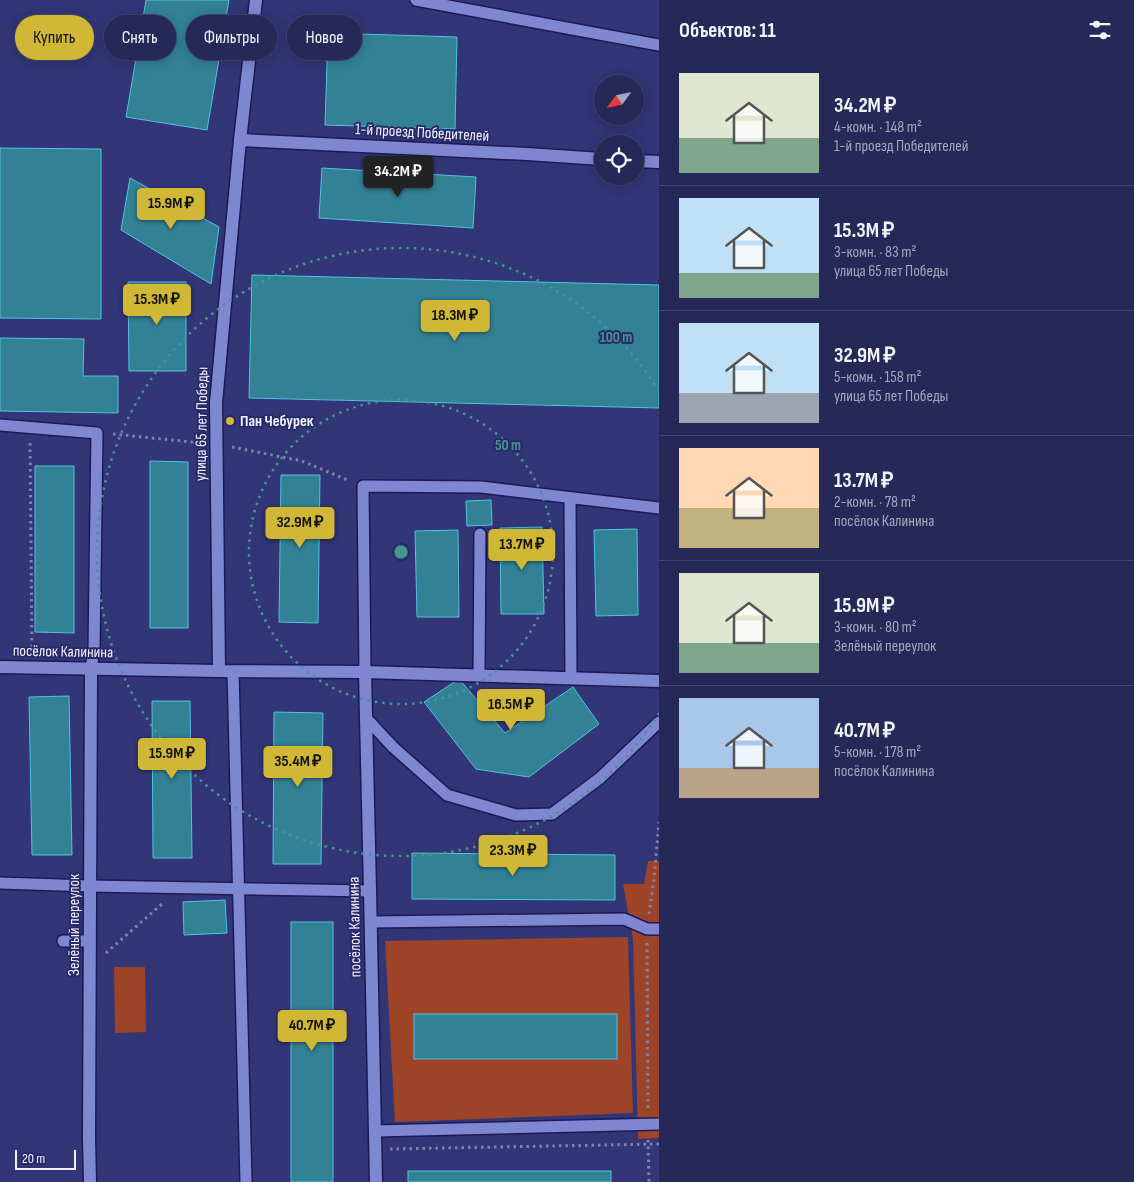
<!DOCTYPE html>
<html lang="ru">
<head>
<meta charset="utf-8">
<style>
  body { margin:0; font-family:"Sofia Sans Condensed",sans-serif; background:#2e305e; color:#f1f3f6; height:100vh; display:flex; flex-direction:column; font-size:19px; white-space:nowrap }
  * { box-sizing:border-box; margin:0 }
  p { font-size:16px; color:#a4a6ba }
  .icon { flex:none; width:28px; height:28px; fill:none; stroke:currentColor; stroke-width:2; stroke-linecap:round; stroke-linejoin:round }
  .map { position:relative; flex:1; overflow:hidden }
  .details { display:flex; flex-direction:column; background:#262858; width:475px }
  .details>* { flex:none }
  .hud { position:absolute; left:15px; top:15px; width:475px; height:45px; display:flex; gap:10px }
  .needle { width:32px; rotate:237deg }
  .fabs { position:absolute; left:594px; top:75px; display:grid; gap:10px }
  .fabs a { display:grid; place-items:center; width:50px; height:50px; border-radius:50%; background:#262858; box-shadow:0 2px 12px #0003,0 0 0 1px #42446e; font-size:25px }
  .scale { position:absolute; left:15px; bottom:12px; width:61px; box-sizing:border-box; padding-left:5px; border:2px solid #f0f1f9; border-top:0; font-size:14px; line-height:18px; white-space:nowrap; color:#f0f1f9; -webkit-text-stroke:4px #292a6a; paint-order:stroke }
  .price { position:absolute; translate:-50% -42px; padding:0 11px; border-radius:5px; background:#d0b736; color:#111; font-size:16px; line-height:32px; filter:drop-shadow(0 1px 2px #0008) }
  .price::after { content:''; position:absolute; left:50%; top:30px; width:15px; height:11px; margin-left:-8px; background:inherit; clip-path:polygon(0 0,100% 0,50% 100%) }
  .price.active { background:#222; color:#fff }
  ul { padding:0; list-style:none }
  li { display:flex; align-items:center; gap:15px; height:125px; padding:0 20px }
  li+li { border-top:1px solid #42446e }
  li span { display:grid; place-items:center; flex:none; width:140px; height:100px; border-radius:0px; color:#555 }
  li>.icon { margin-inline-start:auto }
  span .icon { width:60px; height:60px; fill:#fffc; stroke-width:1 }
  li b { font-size:21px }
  h2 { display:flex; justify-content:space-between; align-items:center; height:60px; padding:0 20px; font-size:21px }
  .chip { padding:0 18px; border-radius:22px; background:#262858; box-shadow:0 2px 12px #0003,0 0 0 1px #42446e; font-size:18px; line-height:45px }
  .chip.active { background:#d0b736; color:#111 }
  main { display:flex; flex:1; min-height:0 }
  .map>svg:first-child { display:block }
</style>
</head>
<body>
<main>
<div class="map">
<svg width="659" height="1182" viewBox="0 0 659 1182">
  <rect width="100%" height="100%" fill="#323576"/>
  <!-- green -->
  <g fill="#9d4428" fill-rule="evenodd">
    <path d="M648,861H659V1138L638,1139L633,939L623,884H644Z"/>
    <path d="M628,937L633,1113L395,1122L385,941ZM414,1014H617V1059H415Z"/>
    <path d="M114,967H145L146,1032L115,1033Z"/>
  </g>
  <!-- building -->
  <g fill="#328195" stroke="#51c3e0">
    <path d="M146,0H229L207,130L126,117Z"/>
    <path d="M328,33L457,37L455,129L325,125Z"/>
    <path d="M0,148L101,149V319L0,318Z"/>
    <path d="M322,168L476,177L473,228L319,218Z"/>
    <path d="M130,178L219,227L211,284L121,230Z"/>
    <path d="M252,275L659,285V408L249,398Z"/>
    <path d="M128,282H186V371H129Z"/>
    <path d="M0,338L84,339L83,376H118V413L0,411Z"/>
    <path d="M150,461L188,462V628H150Z"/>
    <path d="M35,466H74V633L35,632Z"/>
    <path d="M281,475H320L318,623L279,622Z"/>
    <path d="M491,500L492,525L467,526L466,501Z"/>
    <path d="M542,527L544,614H501L500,528Z"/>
    <path d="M637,529L638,615L596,616L594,530Z"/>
    <path d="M458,530L459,617H417L415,531Z"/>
    <path d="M459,679L505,733L573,687L599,724L529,777L476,769L424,702Z"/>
    <path d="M69,696L72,855H32L29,697Z"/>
    <path d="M152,701H190L192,858H153Z"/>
    <path d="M274,712L323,713L321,864H273Z"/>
    <path d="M412,853L615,855V900L412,899Z"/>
    <path d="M225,900L227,933L184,935L183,902Z"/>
    <rect x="291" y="922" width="42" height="260"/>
    <rect x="414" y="1014" width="203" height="45"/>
    <rect x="408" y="1171" width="203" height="11"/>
  </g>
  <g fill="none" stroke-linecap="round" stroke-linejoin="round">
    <!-- lane casing -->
    <g stroke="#1c1958" stroke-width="14">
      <g id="lane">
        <path d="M416,0L659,45"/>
        <path d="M0,425L97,433L94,650L91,669"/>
        <path d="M570,498L571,678"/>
        <path d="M233,671L246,1182"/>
        <path d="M365,672L363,486L481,487L659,508"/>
        <path d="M479,675L480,534"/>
        <path d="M366,718L393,747L447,795L516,815L552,814L600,778L659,722"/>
        <path d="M0,883L90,886L370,891"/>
        <path d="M371,922L624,919L647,929H659"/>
        <path d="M63,941H90"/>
        <path d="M375,1131L659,1124"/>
      </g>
    </g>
    <!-- street casing -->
    <g stroke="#1c1958" stroke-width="15">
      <g id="street">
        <path d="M240,140L527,154L602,159"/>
        <path d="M635,161L659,162"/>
        <path d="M0,667L219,671"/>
        <path d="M365,672L370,891L376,1182"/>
        <path d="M90,1182L89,1139L91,669"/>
      </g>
    </g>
    <!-- secondary casing -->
    <g stroke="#1c1958" stroke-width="15">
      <path id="secondary" d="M256,0L240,140L216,403L219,671L365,672L659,681"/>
    </g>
    <!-- path -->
    <g stroke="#8183ac" stroke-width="3" stroke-dasharray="2.5 4" stroke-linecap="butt">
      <path d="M113,434L201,443"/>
      <path d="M30,443L32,652"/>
      <path d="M232,447L302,461L350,481"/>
      <path d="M649,914L654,879L659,822"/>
      <path d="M647,943L648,1109"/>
      <path d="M106,953L163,903"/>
      <path d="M648,1140L649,1182"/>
      <path d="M390,1149L659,1144"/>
    </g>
    <!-- lane -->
    <use href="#lane" stroke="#7e87d0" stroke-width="11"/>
    <!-- street -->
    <use href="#street" stroke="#7e87d0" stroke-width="12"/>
    <!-- secondary -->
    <use href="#secondary" stroke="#7e87d0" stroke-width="12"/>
  </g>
  <!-- distance rings -->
  <g fill="none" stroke="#479591" stroke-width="2.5" stroke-dasharray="2.5 5">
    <circle cx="401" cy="552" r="152"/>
    <path d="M659 713A304 304 0 1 1 659 391"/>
  </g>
  <!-- markers -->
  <circle fill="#d0b736" stroke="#292a6a" stroke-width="2" cx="230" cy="421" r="5"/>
  <g text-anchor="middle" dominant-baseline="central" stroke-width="4" stroke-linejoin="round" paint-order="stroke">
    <!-- street labels -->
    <g font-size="16" fill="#f0f1f9" stroke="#292a6a">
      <text transform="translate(422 133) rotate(3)">1-й проезд Победителей</text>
      <text transform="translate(202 424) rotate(-89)">улица 65 лет Победы</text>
      <text transform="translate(63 652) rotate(1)">посёлок Калинина</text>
      <text transform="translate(74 925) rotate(-90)">Зелёный переулок</text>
      <text transform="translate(355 927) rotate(-91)">посёлок Калинина</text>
    </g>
    <!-- poi labels -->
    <g font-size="16" font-weight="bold" fill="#f0f1f9" stroke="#292a6a" text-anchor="start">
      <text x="240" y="421">Пан Чебурек</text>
    </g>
  </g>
  <circle cx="401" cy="552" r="8" fill="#479591" stroke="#292a6a" stroke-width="2.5"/>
  <g font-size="15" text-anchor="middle" font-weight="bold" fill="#479591" stroke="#292a6a" stroke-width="4" stroke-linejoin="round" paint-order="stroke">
    <text x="616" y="342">100 m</text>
    <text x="508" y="450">50 m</text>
  </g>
</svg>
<div class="fabs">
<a><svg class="needle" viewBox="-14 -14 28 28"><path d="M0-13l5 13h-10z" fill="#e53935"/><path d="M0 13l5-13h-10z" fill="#a4a6ba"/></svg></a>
<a><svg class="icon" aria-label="locate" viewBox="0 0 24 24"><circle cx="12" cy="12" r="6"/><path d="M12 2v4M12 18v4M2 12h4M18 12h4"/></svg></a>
</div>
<div class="scale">20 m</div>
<b class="price active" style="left:398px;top:198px">34.2M ₽</b>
<b class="price" style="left:171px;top:230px">15.9M ₽</b>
<b class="price" style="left:157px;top:326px">15.3M ₽</b>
<b class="price" style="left:455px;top:342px">18.3M ₽</b>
<b class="price" style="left:300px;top:549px">32.9M ₽</b>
<b class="price" style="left:522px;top:571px">13.7M ₽</b>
<b class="price" style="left:511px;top:731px">16.5M ₽</b>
<b class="price" style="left:172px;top:780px">15.9M ₽</b>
<b class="price" style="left:298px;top:788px">35.4M ₽</b>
<b class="price" style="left:513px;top:877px">23.3M ₽</b>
<b class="price" style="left:312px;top:1052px">40.7M ₽</b>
<div class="hud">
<a class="chip active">Купить</a>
<a class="chip">Снять</a>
<a class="chip">Фильтры</a>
<a class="chip">Новое</a>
</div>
</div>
<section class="details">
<h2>Объектов: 11<svg class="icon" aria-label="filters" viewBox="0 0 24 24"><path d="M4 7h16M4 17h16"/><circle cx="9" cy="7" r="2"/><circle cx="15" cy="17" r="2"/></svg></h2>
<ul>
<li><span style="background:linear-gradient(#dfe7d0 65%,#7fa58c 0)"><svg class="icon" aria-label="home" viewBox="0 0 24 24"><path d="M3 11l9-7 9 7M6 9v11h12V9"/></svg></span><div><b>34.2M ₽</b><p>4-комн. · 148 m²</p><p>1-й проезд Победителей</p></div></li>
<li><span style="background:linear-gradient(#bfe0f5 75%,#7fa58c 0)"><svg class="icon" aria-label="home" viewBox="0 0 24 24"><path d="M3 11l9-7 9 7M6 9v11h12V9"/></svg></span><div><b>15.3M ₽</b><p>3-комн. · 83 m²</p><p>улица 65 лет Победы</p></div></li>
<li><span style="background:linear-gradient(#bfe0f5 70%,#9aa5b1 0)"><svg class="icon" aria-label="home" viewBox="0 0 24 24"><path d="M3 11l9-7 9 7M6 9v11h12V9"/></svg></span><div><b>32.9M ₽</b><p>5-комн. · 158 m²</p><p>улица 65 лет Победы</p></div></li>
<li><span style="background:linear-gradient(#ffd9b3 60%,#c2b280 0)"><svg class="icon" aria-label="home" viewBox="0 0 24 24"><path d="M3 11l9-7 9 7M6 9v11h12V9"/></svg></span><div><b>13.7M ₽</b><p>2-комн. · 78 m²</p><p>посёлок Калинина</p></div></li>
<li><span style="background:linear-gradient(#dfe7d0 70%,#7fa58c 0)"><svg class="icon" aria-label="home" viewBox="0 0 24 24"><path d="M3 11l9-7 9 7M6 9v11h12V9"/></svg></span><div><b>15.9M ₽</b><p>3-комн. · 80 m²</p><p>Зелёный переулок</p></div></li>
<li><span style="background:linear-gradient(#a9c7e8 70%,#b9a48a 0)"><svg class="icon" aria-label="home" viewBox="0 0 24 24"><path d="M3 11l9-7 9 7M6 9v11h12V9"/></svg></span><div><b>40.7M ₽</b><p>5-комн. · 178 m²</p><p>посёлок Калинина</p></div></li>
</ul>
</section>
</main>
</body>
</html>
